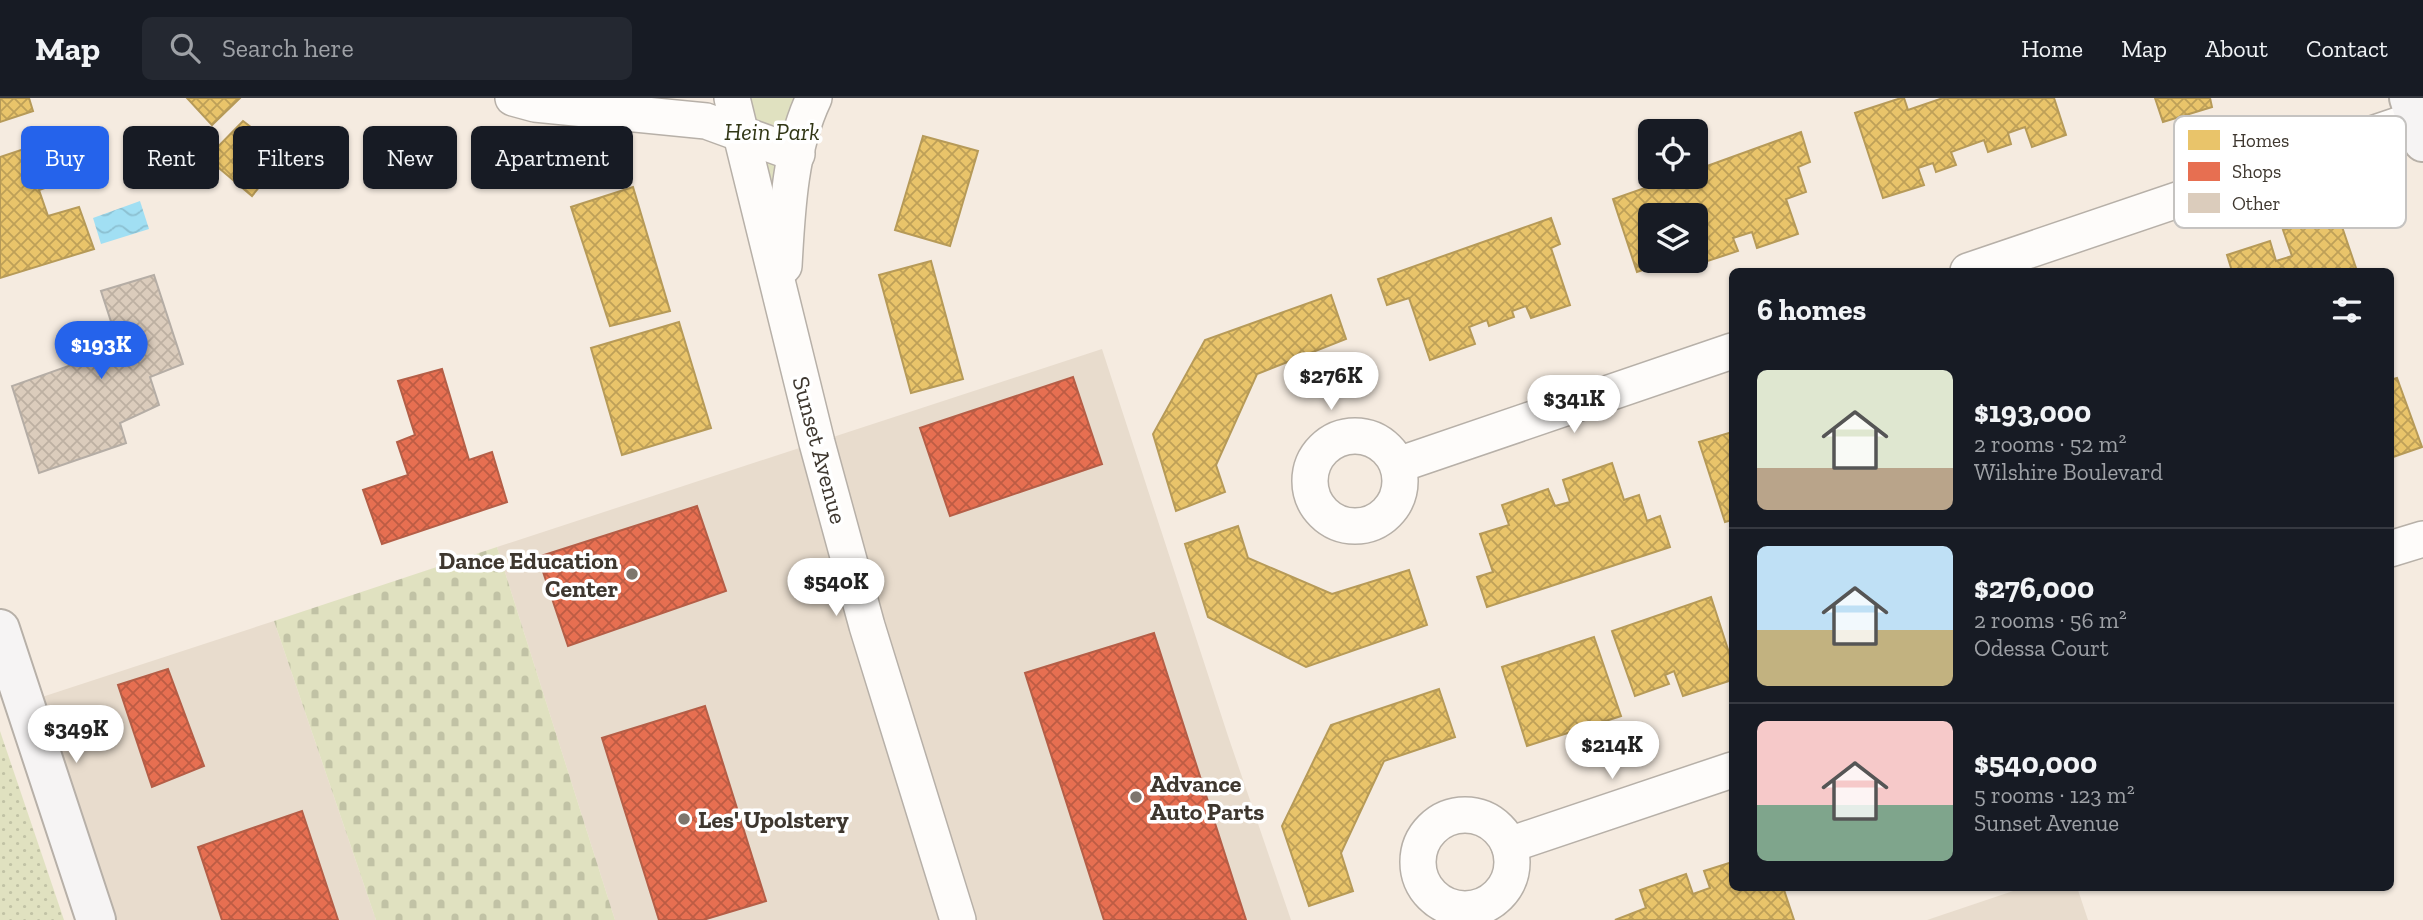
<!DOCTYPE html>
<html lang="en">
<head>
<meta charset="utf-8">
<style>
  body { margin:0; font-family:"Zilla Slab",serif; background:#242831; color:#f1f3f6; height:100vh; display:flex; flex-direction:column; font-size:26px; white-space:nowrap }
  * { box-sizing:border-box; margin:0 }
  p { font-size:23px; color:#9ea1a6 }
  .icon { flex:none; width:38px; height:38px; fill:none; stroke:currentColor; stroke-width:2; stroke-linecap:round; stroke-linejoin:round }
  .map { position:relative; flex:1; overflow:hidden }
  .sheet { position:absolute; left:1729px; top:170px; width:665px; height:623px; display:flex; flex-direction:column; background:#171b24; border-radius:10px; box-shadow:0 2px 5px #0004 }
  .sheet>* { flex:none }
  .guide { position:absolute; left:21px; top:28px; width:665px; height:63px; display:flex; gap:14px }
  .tools { position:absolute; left:1638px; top:21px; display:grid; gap:14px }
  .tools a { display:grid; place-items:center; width:70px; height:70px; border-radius:10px; background:#171b24; box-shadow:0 2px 5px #0004; font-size:35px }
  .price { position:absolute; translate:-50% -60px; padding:0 16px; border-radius:24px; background:#fff; color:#222; font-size:23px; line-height:46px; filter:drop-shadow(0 2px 4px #0008) }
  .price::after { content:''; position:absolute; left:50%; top:42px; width:21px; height:16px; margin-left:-10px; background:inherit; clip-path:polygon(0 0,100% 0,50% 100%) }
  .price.selected { background:#2563eb; color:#fff }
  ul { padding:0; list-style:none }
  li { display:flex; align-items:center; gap:21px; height:175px; padding:0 28px }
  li+li { border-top:2px solid #363941 }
  li span { display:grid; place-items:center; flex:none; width:196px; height:140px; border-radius:10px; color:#555 }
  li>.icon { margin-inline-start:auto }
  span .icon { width:84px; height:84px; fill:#fffc; stroke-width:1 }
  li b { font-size:30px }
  h2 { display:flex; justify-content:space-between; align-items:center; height:84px; padding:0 28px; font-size:30px }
  .chip { padding:0 24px; border-radius:10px; background:#171b24; box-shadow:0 2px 5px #0004; font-size:24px; line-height:63px }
  .chip.selected { background:#2563eb; color:#fff }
  header { display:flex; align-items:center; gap:42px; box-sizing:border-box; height:98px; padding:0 35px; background:#171b24; border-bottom:2px solid #363941 }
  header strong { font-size:33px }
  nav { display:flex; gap:38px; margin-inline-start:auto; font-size:24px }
  .search { width:490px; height:63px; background:#242831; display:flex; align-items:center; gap:18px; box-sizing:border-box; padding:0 24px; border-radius:10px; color:#9ea1a6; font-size:26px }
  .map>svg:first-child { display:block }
</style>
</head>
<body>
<header>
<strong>Map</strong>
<div class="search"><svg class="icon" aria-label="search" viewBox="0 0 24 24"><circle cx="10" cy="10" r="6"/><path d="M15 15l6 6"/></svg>Search here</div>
<nav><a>Home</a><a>Map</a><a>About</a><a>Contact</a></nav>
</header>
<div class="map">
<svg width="2423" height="822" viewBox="0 0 2423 822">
  <defs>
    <pattern id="grass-dots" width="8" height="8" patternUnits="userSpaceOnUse" patternTransform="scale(1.75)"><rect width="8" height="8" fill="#e0e1c0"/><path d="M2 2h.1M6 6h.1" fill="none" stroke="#c1c2a5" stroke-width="1.8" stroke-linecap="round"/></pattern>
    <pattern id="cemetery-stones" width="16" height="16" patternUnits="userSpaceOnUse" patternTransform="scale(1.75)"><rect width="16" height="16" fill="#e0e1c0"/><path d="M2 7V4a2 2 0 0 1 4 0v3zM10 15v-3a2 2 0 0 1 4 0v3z" fill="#c1c2a5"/></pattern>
    <pattern id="water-waves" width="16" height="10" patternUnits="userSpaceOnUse" patternTransform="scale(1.75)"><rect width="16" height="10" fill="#a1dff3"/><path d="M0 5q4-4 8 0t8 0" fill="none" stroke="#8cc0d1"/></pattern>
    <pattern id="homes-cross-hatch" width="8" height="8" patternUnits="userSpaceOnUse" patternTransform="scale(1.75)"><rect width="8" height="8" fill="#e9c46a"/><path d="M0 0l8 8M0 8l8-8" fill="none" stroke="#bea058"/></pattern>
    <pattern id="shops-cross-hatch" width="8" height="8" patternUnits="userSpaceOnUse" patternTransform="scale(1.75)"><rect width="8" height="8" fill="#e76f51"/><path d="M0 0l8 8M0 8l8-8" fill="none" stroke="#bd5c44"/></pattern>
    <pattern id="building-cross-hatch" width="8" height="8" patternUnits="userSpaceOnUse" patternTransform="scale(1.75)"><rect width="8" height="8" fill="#dbccbc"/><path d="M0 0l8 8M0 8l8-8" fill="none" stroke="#bdb0a2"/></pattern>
  </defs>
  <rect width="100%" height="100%" fill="#f5ebe0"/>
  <!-- commercial -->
  <g fill="#e8dccd">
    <path d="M1102,251L1228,638L1291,822H615L497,449Z"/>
    <path d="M274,523L376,822H116L42,599Z"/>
    <path d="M2025,789H2077L2088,822H1927Z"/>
  </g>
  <!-- grass -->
  <path fill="url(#grass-dots)" d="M0,633L64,822H0Z"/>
  <!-- cemetery -->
  <path fill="url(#cemetery-stones)" d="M497,449L615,822H376L274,523Z"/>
  <!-- park -->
  <path fill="#e0e1c0" d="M732,0H814L782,199Z"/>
  <!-- water -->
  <path fill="url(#water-waves)" d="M140,103L149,131L101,146L93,120Z"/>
  <!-- homes -->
  <g fill="url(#homes-cross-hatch)" stroke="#b69a58" stroke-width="2">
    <path d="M0,0H29L33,13L0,24Z"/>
    <path d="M187,0H240L212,27Z"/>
    <path d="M1901,0H1904L1908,12L1943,0H2054L2066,37L2032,49L2025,29L2008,35L2011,46L1988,54L1984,42L1951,54L1956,67L1936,74L1933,65L1918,70L1924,87L1883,100L1855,15Z"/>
    <path d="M2155,0H2210L2212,9L2163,24Z"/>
    <path d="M243,23L286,56L252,98L207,60Z"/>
    <path d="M1801,34L1810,64L1798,69L1806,94L1786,101L1798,136L1757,150L1752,134L1733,140L1738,153L1683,171L1680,163H1696V117H1650V163H1669L1637,174L1613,101L1676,79H1696V72Z"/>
    <path d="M923,38L978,53L950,148L895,132Z"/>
    <path d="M57,40L71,81L39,92L48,118L79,109L94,151L0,180V59Z"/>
    <path d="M633,89L670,213L610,228L571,109Z"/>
    <path d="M2337,114L2357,173H2232L2227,157L2270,143L2276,163L2292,158L2283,132Z"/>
    <path d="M1551,120L1560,146L1551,150L1570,207L1531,220L1526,208L1512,213L1514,219L1489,228L1487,222L1469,229L1475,246L1430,262L1409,200L1387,207L1378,181Z"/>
    <path d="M931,163L963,281L911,295L879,177Z"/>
    <path d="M1331,197L1346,241L1257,276L1216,367L1225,394L1176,413L1153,336L1205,242Z"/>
    <path d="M679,224L711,330L622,357L591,250Z"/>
    <path d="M2397,280L2422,349L2390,360V282Z"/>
    <path d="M1732,334V422L1725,424L1699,344Z"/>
    <path d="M1612,365L1624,402L1639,397L1647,423L1660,418L1670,449L1487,509L1477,479L1493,474L1480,436L1509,427L1502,407L1548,391L1555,408L1570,404L1563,382Z"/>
    <path d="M1238,428L1248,460L1332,496L1409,472L1427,527L1306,569L1208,519L1185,446Z"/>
    <path d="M1711,499L1732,564V582L1683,598L1674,573L1665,577L1669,586L1635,598L1612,533Z"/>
    <path d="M1594,539L1621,618L1527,648L1502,569Z"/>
    <path d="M1439,591L1455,639L1384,663L1341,755L1353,793L1309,808L1282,728L1331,627Z"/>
    <path d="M1732,764V789H1783L1794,822H1615L1646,810L1640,792L1686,776L1693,796L1710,790L1704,773Z"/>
  </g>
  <!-- shops -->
  <g fill="url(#shops-cross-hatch)" stroke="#b45e47" stroke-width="2">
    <path d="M442,271L469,362L492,354L507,404L382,446L363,392L408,377L397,344L415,337L398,283Z"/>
    <path d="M1073,279L1102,366L950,418L920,330Z"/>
    <path d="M697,408L726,493L568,548L538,459Z"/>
    <path d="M1154,535L1246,822H1104L1025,575Z"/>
    <path d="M168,571L204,668L152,689L118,587Z"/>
    <path d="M705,608L766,803L703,822H659L602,640Z"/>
    <path d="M302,713L338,822H222L198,749Z"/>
  </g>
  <!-- building -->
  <path fill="url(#building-cross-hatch)" stroke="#b5ada5" stroke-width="2" d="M154,177L183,266L150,279L159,307L120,325L126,345L39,375L12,288L94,259L91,250L116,239L101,193Z"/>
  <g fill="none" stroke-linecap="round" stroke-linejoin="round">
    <!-- street casing -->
    <g stroke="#b7b0a8" stroke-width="38">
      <g id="street">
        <path d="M513,0L535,6L706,23L797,56"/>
        <path d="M732,0L817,345L867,528L958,822"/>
        <path d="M784,168C787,113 790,50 814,0"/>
        <path d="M1968,173L2416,21"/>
        <circle cx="1355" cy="383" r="45"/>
        <path d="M1398,367L1732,253"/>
        <path d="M2390,451L2423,441"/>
        <circle cx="1465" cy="764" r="47"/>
        <path d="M1509,747L1732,672"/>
      </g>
    </g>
    <!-- secondary casing -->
    <g stroke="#b7b0a8" stroke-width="42">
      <g id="secondary">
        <path d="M2409,0L2423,44"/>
        <path d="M0,531L96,822"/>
      </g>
    </g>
    <!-- street -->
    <use href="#street" stroke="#fefcfa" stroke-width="35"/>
    <!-- secondary -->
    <use href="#secondary" stroke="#f6f4f4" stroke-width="38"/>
  </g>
  <!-- markers -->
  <g fill="#7e766d" stroke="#fff" stroke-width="2.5">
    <circle cx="632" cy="476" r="7"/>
    <circle cx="1136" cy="699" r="7"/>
    <circle cx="684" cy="721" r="7"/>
  </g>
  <g text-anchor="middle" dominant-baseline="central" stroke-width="7" stroke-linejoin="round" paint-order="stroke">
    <!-- park labels -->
    <g font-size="24" font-style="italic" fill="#313615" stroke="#fff">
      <text x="772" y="33">Hein Park</text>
    </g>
    <!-- street labels -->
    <g font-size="24" fill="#3e372f" stroke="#fff">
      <text transform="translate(820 352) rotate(75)">Sunset Avenue</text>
    </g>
    <!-- poi labels -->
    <g font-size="24" font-weight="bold" fill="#3e372f" stroke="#fff" text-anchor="start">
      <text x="618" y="462" text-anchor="end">Dance Education<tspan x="618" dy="28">Center</tspan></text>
      <text x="1150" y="685">Advance<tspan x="1150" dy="28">Auto Parts</tspan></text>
      <text x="698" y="721">Les' Upolstery</text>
    </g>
  </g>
  <!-- legend -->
  <rect x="2174" y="18" width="232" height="112" rx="10" fill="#fff" stroke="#c5c3c1" stroke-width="2"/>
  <rect x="2188" y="32" width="32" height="20" fill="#e9c46a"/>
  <rect x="2188" y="64" width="32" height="19" fill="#e76f51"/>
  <rect x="2188" y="95" width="32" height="20" fill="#dbccbc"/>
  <g font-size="19" fill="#3e372f">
    <text x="2232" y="49">Homes</text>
    <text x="2232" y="80">Shops</text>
    <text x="2232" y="112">Other</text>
  </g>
</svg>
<div class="tools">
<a><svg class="icon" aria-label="locate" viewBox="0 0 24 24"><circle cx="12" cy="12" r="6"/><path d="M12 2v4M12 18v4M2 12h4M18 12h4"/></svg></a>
<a><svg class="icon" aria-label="layers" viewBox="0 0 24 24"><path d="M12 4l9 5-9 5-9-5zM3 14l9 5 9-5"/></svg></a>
</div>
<b class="price selected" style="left:101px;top:283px">$193K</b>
<b class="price" style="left:1331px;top:314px">$276K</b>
<b class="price" style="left:1574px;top:337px">$341K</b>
<b class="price" style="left:836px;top:520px">$540K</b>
<b class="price" style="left:76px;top:667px">$349K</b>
<b class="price" style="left:1612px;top:683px">$214K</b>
<div class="guide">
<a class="chip selected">Buy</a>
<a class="chip">Rent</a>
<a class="chip">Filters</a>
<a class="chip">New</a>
<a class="chip">Apartment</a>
</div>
<section class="sheet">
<h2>6 homes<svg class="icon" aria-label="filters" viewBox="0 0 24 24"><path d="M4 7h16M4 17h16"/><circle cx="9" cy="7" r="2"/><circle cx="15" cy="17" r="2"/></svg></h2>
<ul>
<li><span style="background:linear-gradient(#dfe7d0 70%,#b9a48a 0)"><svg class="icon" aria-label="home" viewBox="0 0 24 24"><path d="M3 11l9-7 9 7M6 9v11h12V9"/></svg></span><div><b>$193,000</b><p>2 rooms · 52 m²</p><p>Wilshire Boulevard</p></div></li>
<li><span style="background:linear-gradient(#bfe0f5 60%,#c2b280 0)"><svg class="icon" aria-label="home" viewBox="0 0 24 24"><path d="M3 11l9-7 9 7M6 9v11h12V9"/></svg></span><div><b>$276,000</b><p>2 rooms · 56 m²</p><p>Odessa Court</p></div></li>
<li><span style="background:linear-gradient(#f6c9c9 60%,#7fa58c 0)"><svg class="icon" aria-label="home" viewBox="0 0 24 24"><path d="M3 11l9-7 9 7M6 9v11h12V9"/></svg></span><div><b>$540,000</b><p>5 rooms · 123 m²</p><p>Sunset Avenue</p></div></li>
</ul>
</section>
</div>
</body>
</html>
